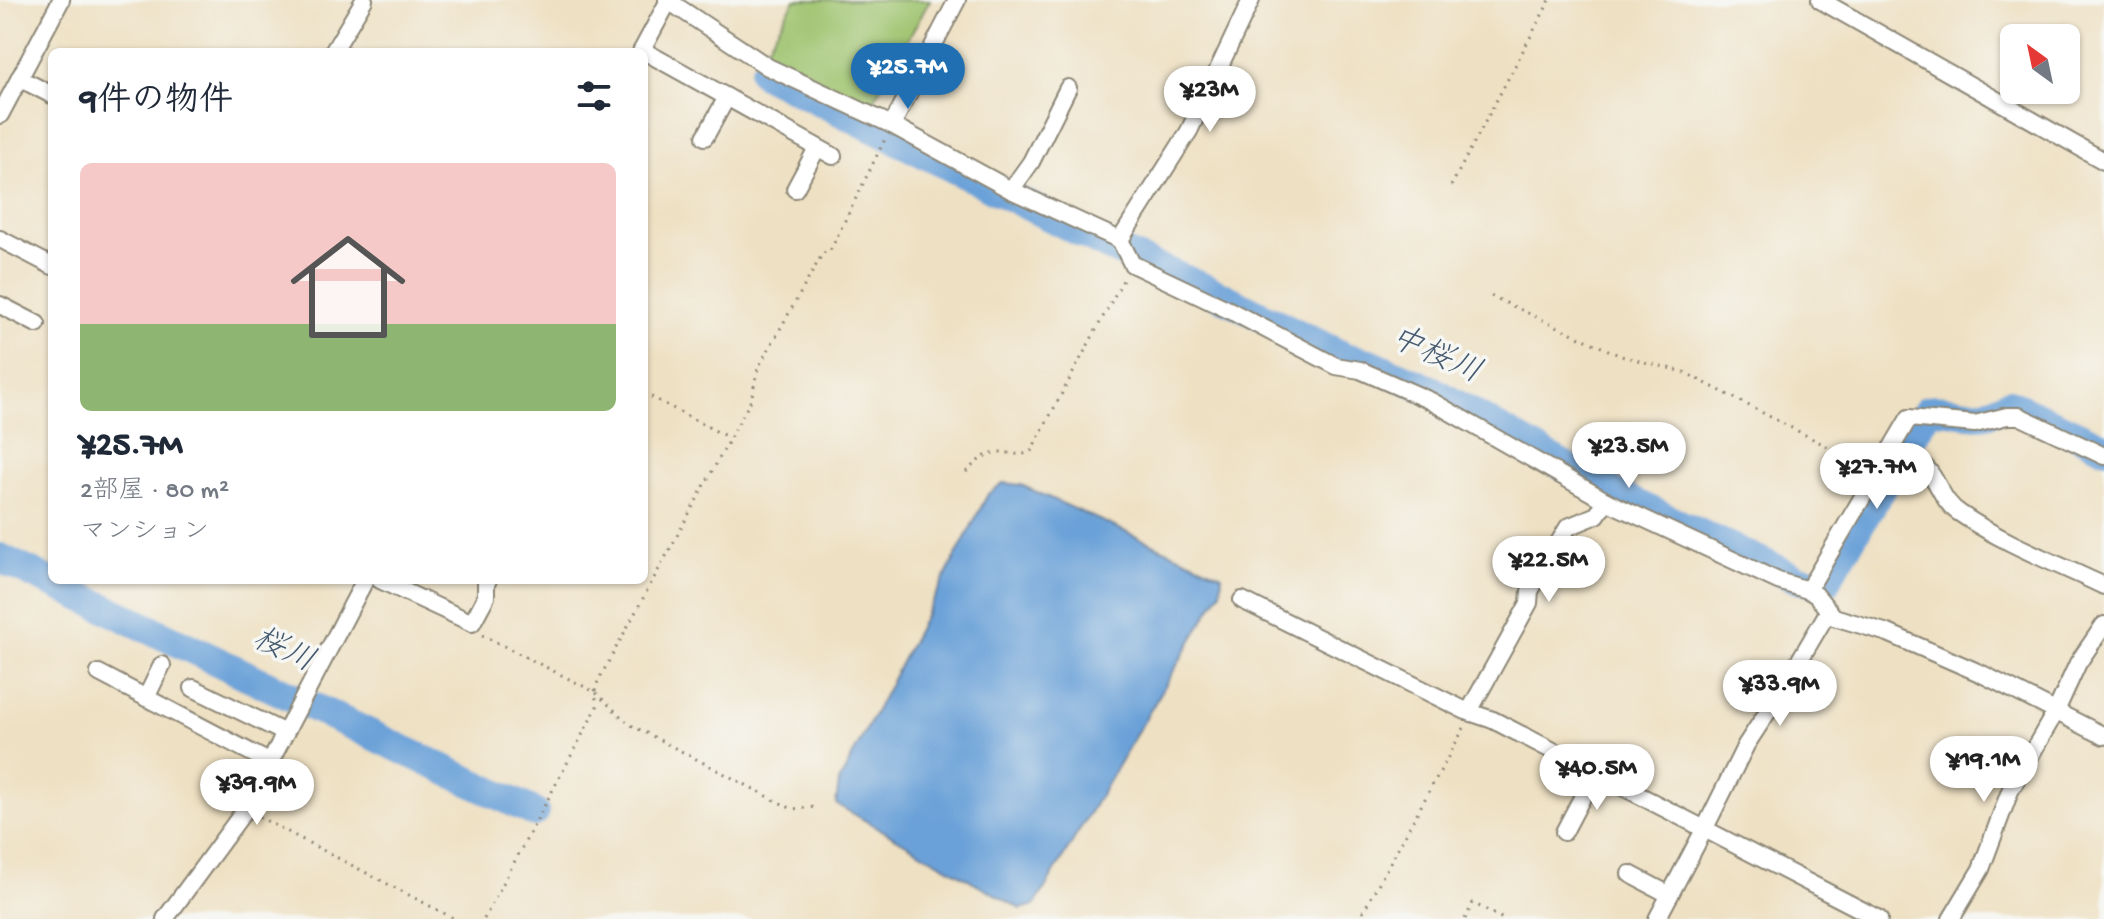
<!DOCTYPE html>
<html lang="ja">
<head>
<meta charset="utf-8">
<style>
  body { margin:0; font-family:"Gochi Hand","Klee One",sans-serif; background:#f6f6f7; color:#1f2937; height:100vh; display:flex; flex-direction:column; font-size:30px; white-space:nowrap }
  * { box-sizing:border-box; margin:0 }
  p { font-size:26px; color:#747a83 }
  .icon { flex:none; width:44px; height:44px; fill:none; stroke:currentColor; stroke-width:2; stroke-linecap:round; stroke-linejoin:round }
  .map { position:relative; flex:1; overflow:hidden }
  .details { position:absolute; left:48px; top:48px; width:600px; height:536px; display:flex; flex-direction:column; background:#fff; border-radius:12px; box-shadow:0 2px 6px #0004 }
  .details>* { flex:none }
  .needle { width:52px; rotate:327deg }
  .controls { position:absolute; left:2000px; top:24px; display:grid; gap:16px }
  .controls a { display:grid; place-items:center; width:80px; height:80px; border-radius:12px; background:#fff; box-shadow:0 2px 6px #0004; font-size:40px }
  .price { position:absolute; translate:-50% -68px; padding:0 18px; border-radius:28px; background:#fff; color:#222; font-size:26px; line-height:52px; filter:drop-shadow(0 2px 4px #0008) }
  .price::after { content:''; position:absolute; left:50%; top:48px; width:24px; height:18px; margin-left:-12px; background:inherit; clip-path:polygon(0 0,100% 0,50% 100%) }
  .price.on { background:#1f6fb2; color:#fff }
  ul { padding:0; list-style:none }
  li { display:grid; align-content:center; gap:16px; height:424px; padding:0 32px }
  li+li { border-top:2px solid #e0e1e3 }
  li span { display:grid; place-items:center; height:248px; border-radius:12px; color:#555 }
  li>.icon { margin-inline-start:auto }
  span .icon { width:144px; height:144px; fill:#fffc; stroke-width:1 }
  li b { font-size:34px }
  h2 { display:flex; justify-content:space-between; align-items:center; height:96px; padding:0 32px; font-size:34px }
  .map>svg:first-child { display:block }
</style>
</head>
<body>
<div class="map">
<svg width="2104" height="919" viewBox="0 0 2104 919">
  <rect width="100%" height="100%" fill="#f6f6f2"/>
  <filter id="ink" filterUnits="userSpaceOnUse"><feTurbulence type="fractalNoise" baseFrequency=".0125" numOctaves="2"/><feDisplacementMap in="SourceGraphic" scale="16" xChannelSelector="R" yChannelSelector="G"/><feConvolveMatrix kernelMatrix="1 2 1 2 8 2 1 2 1" color-interpolation-filters="sRGB"/></filter>
  <filter id="wash" filterUnits="userSpaceOnUse"><feTurbulence type="fractalNoise" baseFrequency=".006" numOctaves="4" result="noise"/><feDisplacementMap in="SourceGraphic" scale="32" xChannelSelector="R" yChannelSelector="G"/><feGaussianBlur stdDeviation="1.8" result="paint"/><feColorMatrix in="noise" values="0 0 0 0 0 0 0 0 0 0 0 0 0 0 0 0 0 1.4 0 .05"/><feComposite in="paint" operator="in"/></filter>
  <g filter="url(#wash)">
    <rect width="100%" height="100%" fill="#eee0c2"/>
    <!-- green -->
    <path fill="#9ec36d" stroke="#64774c" stroke-width="2" d="M795,0H930L870,107L764,52Z"/>
    <!-- water -->
    <path fill="#6ba1d8" stroke="#4b6682" stroke-width="2" d="M1003,483L1021,485L1222,575L1221,591L1035,905L1021,909L836,804L839,782L988,494Z"/>
    <g fill="none" stroke-linecap="round" stroke-linejoin="round">
      <!-- river -->
      <g stroke="#6ba1d8" stroke-width="30">
        <path d="M764,73L1112,248L1209,290L1345,357L1370,363L1433,391L1562,465L1632,502L1798,579L1824,584L1928,410C1949,406 1969,418 1990,412C1997,410 2003,406 2009,403L2104,447"/>
        <path d="M0,558L534,812"/>
      </g>
    </g>
  </g>
  <g filter="url(#ink)">
    <g fill="none" stroke-linecap="round" stroke-linejoin="round">
      <!-- minor casing -->
      <g stroke="#8c8676" stroke-width="20">
        <g id="minor">
          <path d="M667,0L768,67L892,125L1011,190L1120,240L1132,264L1231,311L1336,366L1360,370L1431,401L1606,501L1778,581L1808,590L1816,595L1834,617L1888,633L1982,674L2104,736"/>
          <path d="M1820,0L2104,161"/>
          <path d="M642,50L833,156"/>
          <path d="M333,52L364,0"/>
          <path d="M641,52L669,0"/>
          <path d="M19,78L52,95"/>
          <path d="M0,115L61,0"/>
          <path d="M892,125L957,0"/>
          <path d="M705,137L727,97"/>
          <path d="M795,189L817,148"/>
          <path d="M1011,190L1031,162L1068,88"/>
          <path d="M0,239L52,266"/>
          <path d="M1120,240L1189,131L1251,0"/>
          <path d="M0,305L37,324"/>
          <path d="M1890,450C1902,455 1919,460 1928,470C1940,485 1943,503 1961,514C2003,543 2058,564 2104,586"/>
          <path d="M380,580L472,623L486,597V584L488,580"/>
          <path d="M1808,590L1909,418L1975,424L2007,416H2019L2104,456"/>
          <path d="M1242,600L1466,711L1493,720L1879,919"/>
          <path d="M99,673L269,762"/>
          <path d="M193,688L285,733"/>
          <path d="M146,698L162,665"/>
          <path d="M1472,713V706L1529,603L1530,591L1568,527L1597,515L1606,501"/>
          <path d="M1564,832L1595,773"/>
          <path d="M1630,874L1670,895"/>
          <path d="M165,919L245,810L365,580"/>
          <path d="M1657,919L1704,830L1746,745L1785,685L1828,612"/>
          <path d="M1951,919L1981,869L2010,791L2056,711L2078,663L2104,625"/>
        </g>
      </g>
      <!-- path -->
      <g stroke="#8c8676" stroke-width="3" stroke-dasharray="2 6" stroke-linecap="butt">
        <path d="M1451,186L1550,0"/>
        <path d="M1491,296L1621,356L1684,372L1865,466"/>
        <path d="M644,393L729,438"/>
        <path d="M966,472C975,463 985,453 999,452C1011,452 1020,458 1031,451L1124,278"/>
        <path d="M482,635L595,692L629,724L792,809L816,807"/>
        <path d="M259,817L455,919"/>
        <path d="M484,919L597,707L595,692L598,681L751,400L758,368L823,253L830,251L885,139"/>
        <path d="M1359,919L1465,726"/>
        <path d="M1465,919L1473,903L1503,919"/>
      </g>
      <!-- minor -->
      <use href="#minor" stroke="#fff" stroke-width="16"/>
    </g>
  </g>
  <g text-anchor="middle" dominant-baseline="central" stroke-width="7" stroke-linejoin="round" paint-order="stroke">
    <!-- water labels -->
    <g font-size="32" font-style="italic" fill="#455a70" stroke="#f6f6f2">
      <text transform="translate(1435 357) rotate(24)">中桜川</text>
      <text transform="translate(283 652) rotate(25)">桜川</text>
    </g>
  </g>
</svg>
<div class="controls">
<a><svg class="needle" viewBox="-14 -14 28 28"><path d="M0-13l5 13h-10z" fill="#e53935"/><path d="M0 13l5-13h-10z" fill="#747a83"/></svg></a>
</div>
<b class="price on" style="left:908px;top:111px">¥25.7M</b>
<b class="price" style="left:1210px;top:134px">¥23M</b>
<b class="price" style="left:1629px;top:490px">¥23.5M</b>
<b class="price" style="left:1877px;top:511px">¥27.7M</b>
<b class="price" style="left:1549px;top:604px">¥22.5M</b>
<b class="price" style="left:1780px;top:728px">¥33.9M</b>
<b class="price" style="left:1984px;top:804px">¥19.1M</b>
<b class="price" style="left:1597px;top:812px">¥40.5M</b>
<b class="price" style="left:257px;top:827px">¥39.9M</b>
<section class="details">
<h2>9件の物件<svg class="icon" aria-label="filters" viewBox="0 0 24 24"><path d="M4 7h16M4 17h16"/><circle cx="9" cy="7" r="2"/><circle cx="15" cy="17" r="2"/></svg></h2>
<ul>
<li><span style="background:linear-gradient(#f6c9c9 65%,#8fb573 0)"><svg class="icon" aria-label="home" viewBox="0 0 24 24"><path d="M3 11l9-7 9 7M6 9v11h12V9"/></svg></span><div><b>¥25.7M</b><p>2部屋 · 80 m²</p><p>マンション</p></div></li>
</ul>
</section>
</div>
</body>
</html>
